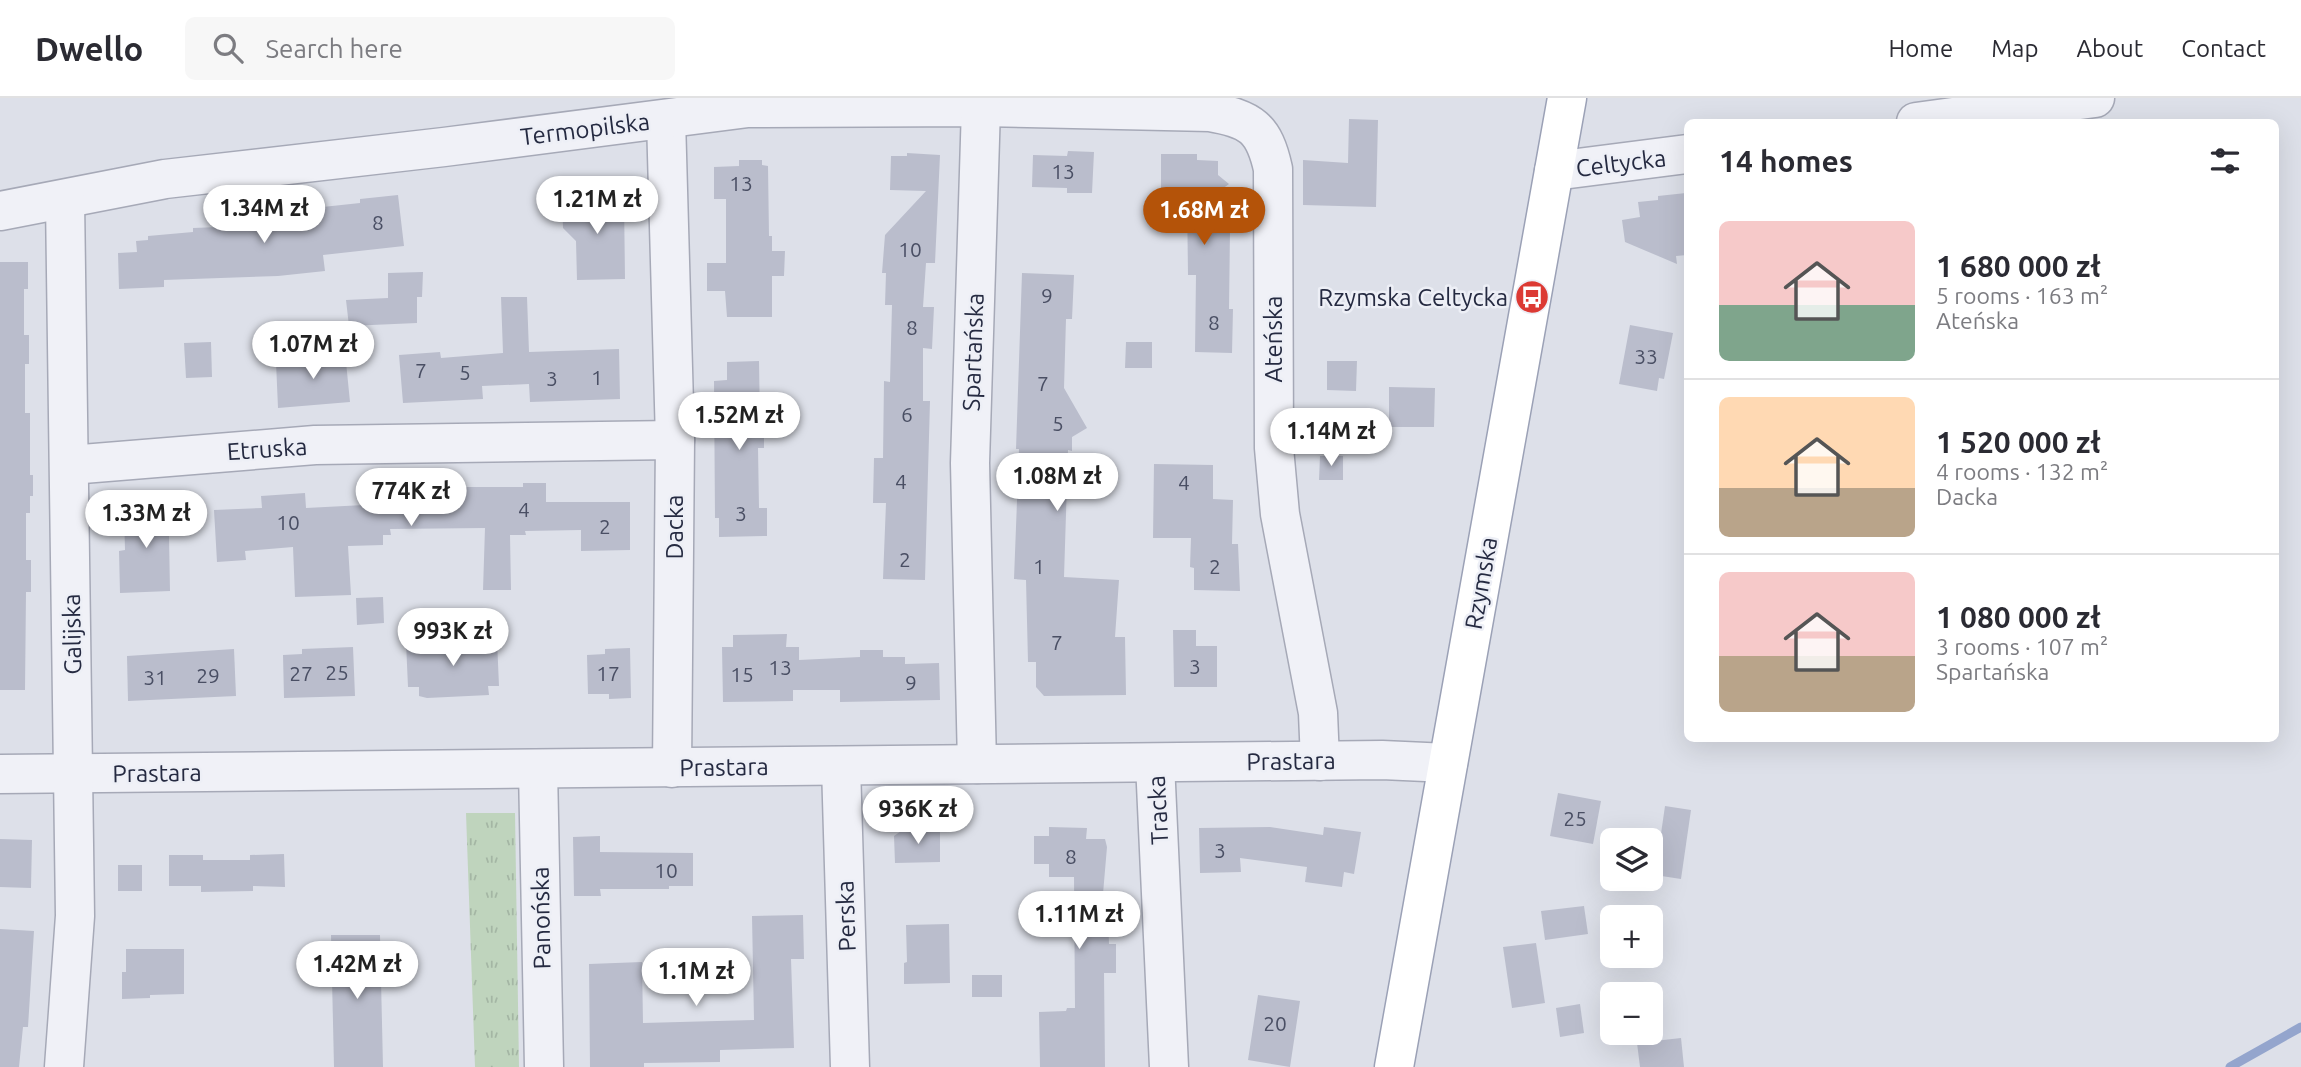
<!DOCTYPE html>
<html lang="en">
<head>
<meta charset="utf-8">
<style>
  body { margin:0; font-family:Ubuntu,sans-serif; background:#f7f7f7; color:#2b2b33; height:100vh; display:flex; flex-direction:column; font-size:26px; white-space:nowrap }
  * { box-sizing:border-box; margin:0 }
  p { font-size:23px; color:#7c7c81 }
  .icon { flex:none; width:38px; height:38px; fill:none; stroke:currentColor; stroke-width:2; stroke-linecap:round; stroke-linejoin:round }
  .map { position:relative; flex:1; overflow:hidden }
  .details { position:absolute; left:1684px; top:21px; width:595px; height:623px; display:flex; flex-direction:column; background:#fff; border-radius:10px; box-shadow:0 7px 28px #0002 }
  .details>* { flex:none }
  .tools { position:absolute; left:1600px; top:730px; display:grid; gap:14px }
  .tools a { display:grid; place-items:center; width:63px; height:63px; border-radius:10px; background:#fff; box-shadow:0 7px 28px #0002; font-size:35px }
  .price { position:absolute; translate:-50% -60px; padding:0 16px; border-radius:24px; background:#fff; color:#222; font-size:23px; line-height:46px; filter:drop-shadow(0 2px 4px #0008) }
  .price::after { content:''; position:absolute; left:50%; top:42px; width:21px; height:16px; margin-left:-10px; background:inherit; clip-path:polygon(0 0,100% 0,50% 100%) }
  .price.active { background:#b45309; color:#fff }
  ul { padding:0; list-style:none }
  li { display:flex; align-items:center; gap:21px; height:175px; padding:0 35px }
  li+li { border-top:2px solid #e1e1e2 }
  li span { display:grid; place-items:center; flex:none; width:196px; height:140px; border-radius:10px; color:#555 }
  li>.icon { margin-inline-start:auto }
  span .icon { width:84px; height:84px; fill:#fffc; stroke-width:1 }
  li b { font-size:30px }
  h2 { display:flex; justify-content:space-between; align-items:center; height:84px; padding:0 35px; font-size:30px }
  header { display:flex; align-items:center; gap:42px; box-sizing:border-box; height:98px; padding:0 35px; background:#fff; border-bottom:2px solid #e1e1e2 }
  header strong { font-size:33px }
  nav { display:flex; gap:38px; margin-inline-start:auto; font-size:24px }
  .search { width:490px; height:63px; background:#f7f7f7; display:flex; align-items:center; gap:18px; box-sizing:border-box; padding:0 24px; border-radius:10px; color:#7c7c81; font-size:26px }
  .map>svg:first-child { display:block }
</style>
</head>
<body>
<header>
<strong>Dwello</strong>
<div class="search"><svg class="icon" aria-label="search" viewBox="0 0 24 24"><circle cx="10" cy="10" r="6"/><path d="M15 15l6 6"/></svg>Search here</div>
<nav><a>Home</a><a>Map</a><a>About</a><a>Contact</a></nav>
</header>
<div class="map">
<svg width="2301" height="969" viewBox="0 0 2301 969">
  <defs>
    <pattern id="grass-tufts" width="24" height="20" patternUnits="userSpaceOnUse" patternTransform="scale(1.75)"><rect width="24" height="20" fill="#bfd4bd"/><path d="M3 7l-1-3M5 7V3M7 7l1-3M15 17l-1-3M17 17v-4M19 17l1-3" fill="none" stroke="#a4b6a4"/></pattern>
  </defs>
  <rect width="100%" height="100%" fill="#dde0e9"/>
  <!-- grass -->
  <path fill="url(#grass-tufts)" d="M466,715H515L519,969H475Z"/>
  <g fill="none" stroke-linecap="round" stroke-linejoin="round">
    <!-- stream -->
    <path stroke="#94a5cd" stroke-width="9" d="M2230,969L2301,929"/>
  </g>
  <!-- building -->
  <g fill="#babdcc">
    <path d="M1349,21L1378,22L1376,109L1303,107V62L1348,65Z"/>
    <path d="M1068,53L1094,54L1092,95H1067V90L1032,89L1033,57L1067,58Z"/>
    <path d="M907,55L940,57L935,165H926L923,209H934L932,251L923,250V303H930L925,482L883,481L886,405H873L874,360H883L884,283L890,284L892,207H885L886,175H882L885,137L926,93L890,92L891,58H907Z"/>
    <path d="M1161,56H1197V62L1218,63V77L1229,86L1218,94L1215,133L1230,132L1229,211H1233L1232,255L1195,254L1196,177H1188L1187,97H1161Z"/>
    <path d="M739,62H762V67L768,68L769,138H772V153H785L784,178H772V219H727L725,193H707V165H726V101H714V69L739,68Z"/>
    <path d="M1686,95L1687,157L1676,158L1677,166L1625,144L1622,122L1640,119L1638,104L1658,102V98Z"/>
    <path d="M606,96L611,101H624L625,181L577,182L576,143L563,130L562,101H589L593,97Z"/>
    <path d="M398,97L404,148L323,157L325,173L278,178L164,182V189L119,191L118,155L137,154L136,143L148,142V138L193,134V130L219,129V126L277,125L276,114L360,105V101Z"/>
    <path d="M0,164H28V191H24V237H29V266H25V315H30V377H33V398H30V415H26V462H31V494H26L25,592H0Z"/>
    <path d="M423,174L422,199H417V225L349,228L346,202L388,200V175Z"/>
    <path d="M1022,175L1074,177L1072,221H1066L1064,290L1087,330L1072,339V353L1068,352L1064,479L1119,482L1115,539H1125L1126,597L1044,598L1036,589V564H1028L1026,482L1014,481L1019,351H1016Z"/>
    <path d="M501,199H527L529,254L619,251L620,301L530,304L529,286L482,288L483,301L403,305L399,257L440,254L441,260L503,255Z"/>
    <path d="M1630,227L1673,235L1664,281L1659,280L1657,293L1619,286Z"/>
    <path d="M211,244L212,279L186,280L184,245Z"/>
    <path d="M1126,244H1152V270H1125Z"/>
    <path d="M345,254L350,304L278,310L276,264L294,262V259Z"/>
    <path d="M759,263L760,327H764V350H758L759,410H767V438L719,439V420H715L714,283L727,282V264Z"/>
    <path d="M1327,263H1357L1356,293L1327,292Z"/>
    <path d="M1389,289L1435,290L1434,329H1389Z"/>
    <path d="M1320,358H1343V382H1319Z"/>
    <path d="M1154,366L1213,367V401L1233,402L1232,446H1238L1240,493L1194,492V470L1190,469L1191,440H1153Z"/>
    <path d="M523,385H546V404H630V452L581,453V432L525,433L526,437H510L511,492H483L485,430L390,431L391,437H383V447L348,448L351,497L295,499L293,449L245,453L246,462L217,464L214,412L262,410L261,398L305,395L306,410L364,407V391L438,392L439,389H523Z"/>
    <path d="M163,405V412H171L172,438H169L170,493L120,495L119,453L125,452L124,414H137V406Z"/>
    <path d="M383,499L384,525L357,527L356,500Z"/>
    <path d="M1173,532H1196V548H1217V589H1174Z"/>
    <path d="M787,536L786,549H799V562L860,559V552H883V559H905V566L939,565L940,602L840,604V592H793V603L723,604L722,549H733V537Z"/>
    <path d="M497,542L499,588H488L489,597L427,600L419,598V589H408L406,544Z"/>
    <path d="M353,549L355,598L284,600L283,557L302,556V551Z"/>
    <path d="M630,550L631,600L609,601V596H588L587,557L605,556V551Z"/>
    <path d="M234,551L236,598L128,603L127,558Z"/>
    <path d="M1558,695L1601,703L1593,746L1550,738Z"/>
    <path d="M1665,708L1691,712L1681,781L1655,777Z"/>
    <path d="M1049,729L1087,730L1086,741H1105L1107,749L1101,819H1108L1109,846H1116V875H1104L1105,969H1040L1039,914L1066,913L1067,910H1075L1074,779H1049V766H1034V738H1049Z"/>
    <path d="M1270,729L1323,737L1324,729L1361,734L1354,776L1344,774L1342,789L1305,784L1307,769L1240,760L1241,774L1200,775L1199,730Z"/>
    <path d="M904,731H940V764L895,765L894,738Z"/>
    <path d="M600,738V754L693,755V788H669V791H600L601,798H574L573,739Z"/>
    <path d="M0,741L32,742L31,790L0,789Z"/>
    <path d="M284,756L285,789L253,788V793L201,794V788H169V757H203V762H250V757Z"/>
    <rect x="118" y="767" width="24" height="26"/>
    <path d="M1584,808L1588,836L1545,842L1541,813Z"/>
    <path d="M803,817L804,861H791L794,950L720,952V964L644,965V969H590L589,866L642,864L643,925L754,922L752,818Z"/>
    <path d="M949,826L950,885L904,886V865L907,864L906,827Z"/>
    <path d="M0,831L34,833L28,929H23L19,969H0Z"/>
    <path d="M331,837H380L383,969H334Z"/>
    <path d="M1536,845L1545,905L1512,910L1503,849Z"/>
    <path d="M126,851H184V896L150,897V900L122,901V874H126Z"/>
    <rect x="972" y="877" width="30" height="22"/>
    <path d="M1258,897L1300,903L1290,969L1248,962Z"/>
    <path d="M1580,906L1584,935L1560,939L1556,910Z"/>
    <path d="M1681,940L1684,969H1640L1637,945Z"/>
  </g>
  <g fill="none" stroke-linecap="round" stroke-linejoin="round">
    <!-- minor casing -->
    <g stroke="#a6a9b7" stroke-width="41">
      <g id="minor">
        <path d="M666,21L675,342L672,670"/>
        <path d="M1916,24L2095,0"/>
        <path d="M1554,73L1687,56"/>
        <path d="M0,113L165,81L444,49L748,10L981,9L1210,14C1251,21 1264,30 1273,71L1274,350L1280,416L1318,615L1320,663"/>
        <path d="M70,367L315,347L675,342"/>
        <path d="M1155,665L1169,969"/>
        <path d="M977,666L970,365L981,9"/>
        <path d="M841,668L850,969"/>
        <path d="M538,671L544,969"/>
        <path d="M0,676L1382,662L1448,665"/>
        <path d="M64,969L75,818L65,102"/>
      </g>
    </g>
    <!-- major casing -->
    <g stroke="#9ba1b6" stroke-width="41">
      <path id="major" d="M1394,969L1567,0"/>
    </g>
    <!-- minor -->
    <use href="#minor" stroke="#f0f1f7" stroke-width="38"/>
    <!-- major -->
    <use href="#major" stroke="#fff" stroke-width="38"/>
  </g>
  <!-- icons -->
  <defs>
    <g id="bus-disc" transform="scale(1.75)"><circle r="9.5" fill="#dc3a34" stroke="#edeff6"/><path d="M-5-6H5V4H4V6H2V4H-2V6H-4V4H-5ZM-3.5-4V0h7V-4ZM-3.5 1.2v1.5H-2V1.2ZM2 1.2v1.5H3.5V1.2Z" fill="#fff"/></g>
  </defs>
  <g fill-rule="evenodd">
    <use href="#bus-disc" x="1532" y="199"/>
  </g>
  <g text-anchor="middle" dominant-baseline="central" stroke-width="5" stroke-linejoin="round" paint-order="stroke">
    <!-- number labels -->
    <g font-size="21" fill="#4a4f64">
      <text x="1063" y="73">13</text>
      <text x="741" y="85">13</text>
      <text x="378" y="124">8</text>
      <text x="910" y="151">10</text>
      <text x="1047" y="197">9</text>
      <text x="1214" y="224">8</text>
      <text x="912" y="229">8</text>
      <text x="1646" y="258">33</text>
      <text x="421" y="272">7</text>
      <text x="465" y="274">5</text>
      <text x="597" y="279">1</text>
      <text x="552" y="280">3</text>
      <text x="1043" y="285">7</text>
      <text x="907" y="316">6</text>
      <text x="1058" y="325">5</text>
      <text x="901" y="383">4</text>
      <text x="1184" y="384">4</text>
      <text x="524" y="411">4</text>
      <text x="741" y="415">3</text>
      <text x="288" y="424">10</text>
      <text x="605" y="428">2</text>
      <text x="905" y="461">2</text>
      <text x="1039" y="468">1</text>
      <text x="1215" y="468">2</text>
      <text x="1057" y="544">7</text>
      <text x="1195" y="568">3</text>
      <text x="780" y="569">13</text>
      <text x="337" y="574">25</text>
      <text x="301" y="575">27</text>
      <text x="608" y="575">17</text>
      <text x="742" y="576">15</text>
      <text x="208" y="577">29</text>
      <text x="155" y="579">31</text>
      <text x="911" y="584">9</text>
      <text x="1575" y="720">25</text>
      <text x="1220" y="752">3</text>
      <text x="1071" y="758">8</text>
      <text x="666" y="772">10</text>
      <text x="1275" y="925">20</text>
    </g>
    <!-- street labels -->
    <g font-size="24" fill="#252a41" stroke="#edeff6">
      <text transform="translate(585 31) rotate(-7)">Termopilska</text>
      <text transform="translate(1621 65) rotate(-7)">Celtycka</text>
      <text transform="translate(1273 241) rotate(-90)">Ateńska</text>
      <text transform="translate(973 254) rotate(-88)">Spartańska</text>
      <text transform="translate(267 351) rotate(-4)">Etruska</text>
      <text transform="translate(674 429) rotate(-90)">Dacka</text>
      <text transform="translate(1481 485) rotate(-80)">Rzymska</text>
      <text transform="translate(72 536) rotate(-91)">Galijska</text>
      <text transform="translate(1291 663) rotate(-1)">Prastara</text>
      <text transform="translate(724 669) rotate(-1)">Prastara</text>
      <text transform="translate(157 675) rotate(-1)">Prastara</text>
      <text transform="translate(1158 712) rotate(-93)">Tracka</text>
      <text transform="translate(846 818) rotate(-92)">Perska</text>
      <text transform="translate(541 820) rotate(-91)">Panońska</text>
    </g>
    <!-- poi labels -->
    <g font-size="24" fill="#252a41" stroke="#edeff6" text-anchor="end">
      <text x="1508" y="199">Rzymska Celtycka</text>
    </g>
  </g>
</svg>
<div class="tools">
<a><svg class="icon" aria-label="layers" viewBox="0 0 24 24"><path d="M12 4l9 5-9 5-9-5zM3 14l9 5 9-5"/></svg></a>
<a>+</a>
<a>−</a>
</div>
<b class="price" style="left:597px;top:138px">1.21M zł</b>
<b class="price" style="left:264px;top:147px">1.34M zł</b>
<b class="price active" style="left:1204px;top:149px">1.68M zł</b>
<b class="price" style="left:313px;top:283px">1.07M zł</b>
<b class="price" style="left:739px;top:354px">1.52M zł</b>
<b class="price" style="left:1331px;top:370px">1.14M zł</b>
<b class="price" style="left:1057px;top:415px">1.08M zł</b>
<b class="price" style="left:411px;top:430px">774K zł</b>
<b class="price" style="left:146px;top:452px">1.33M zł</b>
<b class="price" style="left:453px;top:570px">993K zł</b>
<b class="price" style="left:918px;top:748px">936K zł</b>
<b class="price" style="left:1079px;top:853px">1.11M zł</b>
<b class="price" style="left:357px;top:903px">1.42M zł</b>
<b class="price" style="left:696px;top:910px">1.1M zł</b>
<section class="details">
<h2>14 homes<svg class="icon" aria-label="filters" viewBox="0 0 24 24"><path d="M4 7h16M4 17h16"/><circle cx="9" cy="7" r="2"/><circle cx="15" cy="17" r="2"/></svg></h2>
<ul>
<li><span style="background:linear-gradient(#f6c9c9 60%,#7fa58c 0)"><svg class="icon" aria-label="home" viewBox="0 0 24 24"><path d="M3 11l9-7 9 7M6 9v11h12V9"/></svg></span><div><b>1 680 000 zł</b><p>5 rooms · 163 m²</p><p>Ateńska</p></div></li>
<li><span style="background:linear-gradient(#ffd9b3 65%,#b9a48a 0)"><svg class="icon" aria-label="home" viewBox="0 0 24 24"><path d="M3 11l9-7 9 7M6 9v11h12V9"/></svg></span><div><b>1 520 000 zł</b><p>4 rooms · 132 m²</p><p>Dacka</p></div></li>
<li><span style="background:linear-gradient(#f6c9c9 60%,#b9a48a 0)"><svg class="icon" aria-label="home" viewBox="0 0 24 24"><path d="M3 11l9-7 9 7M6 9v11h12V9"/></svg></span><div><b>1 080 000 zł</b><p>3 rooms · 107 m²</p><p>Spartańska</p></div></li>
</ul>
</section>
</div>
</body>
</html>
